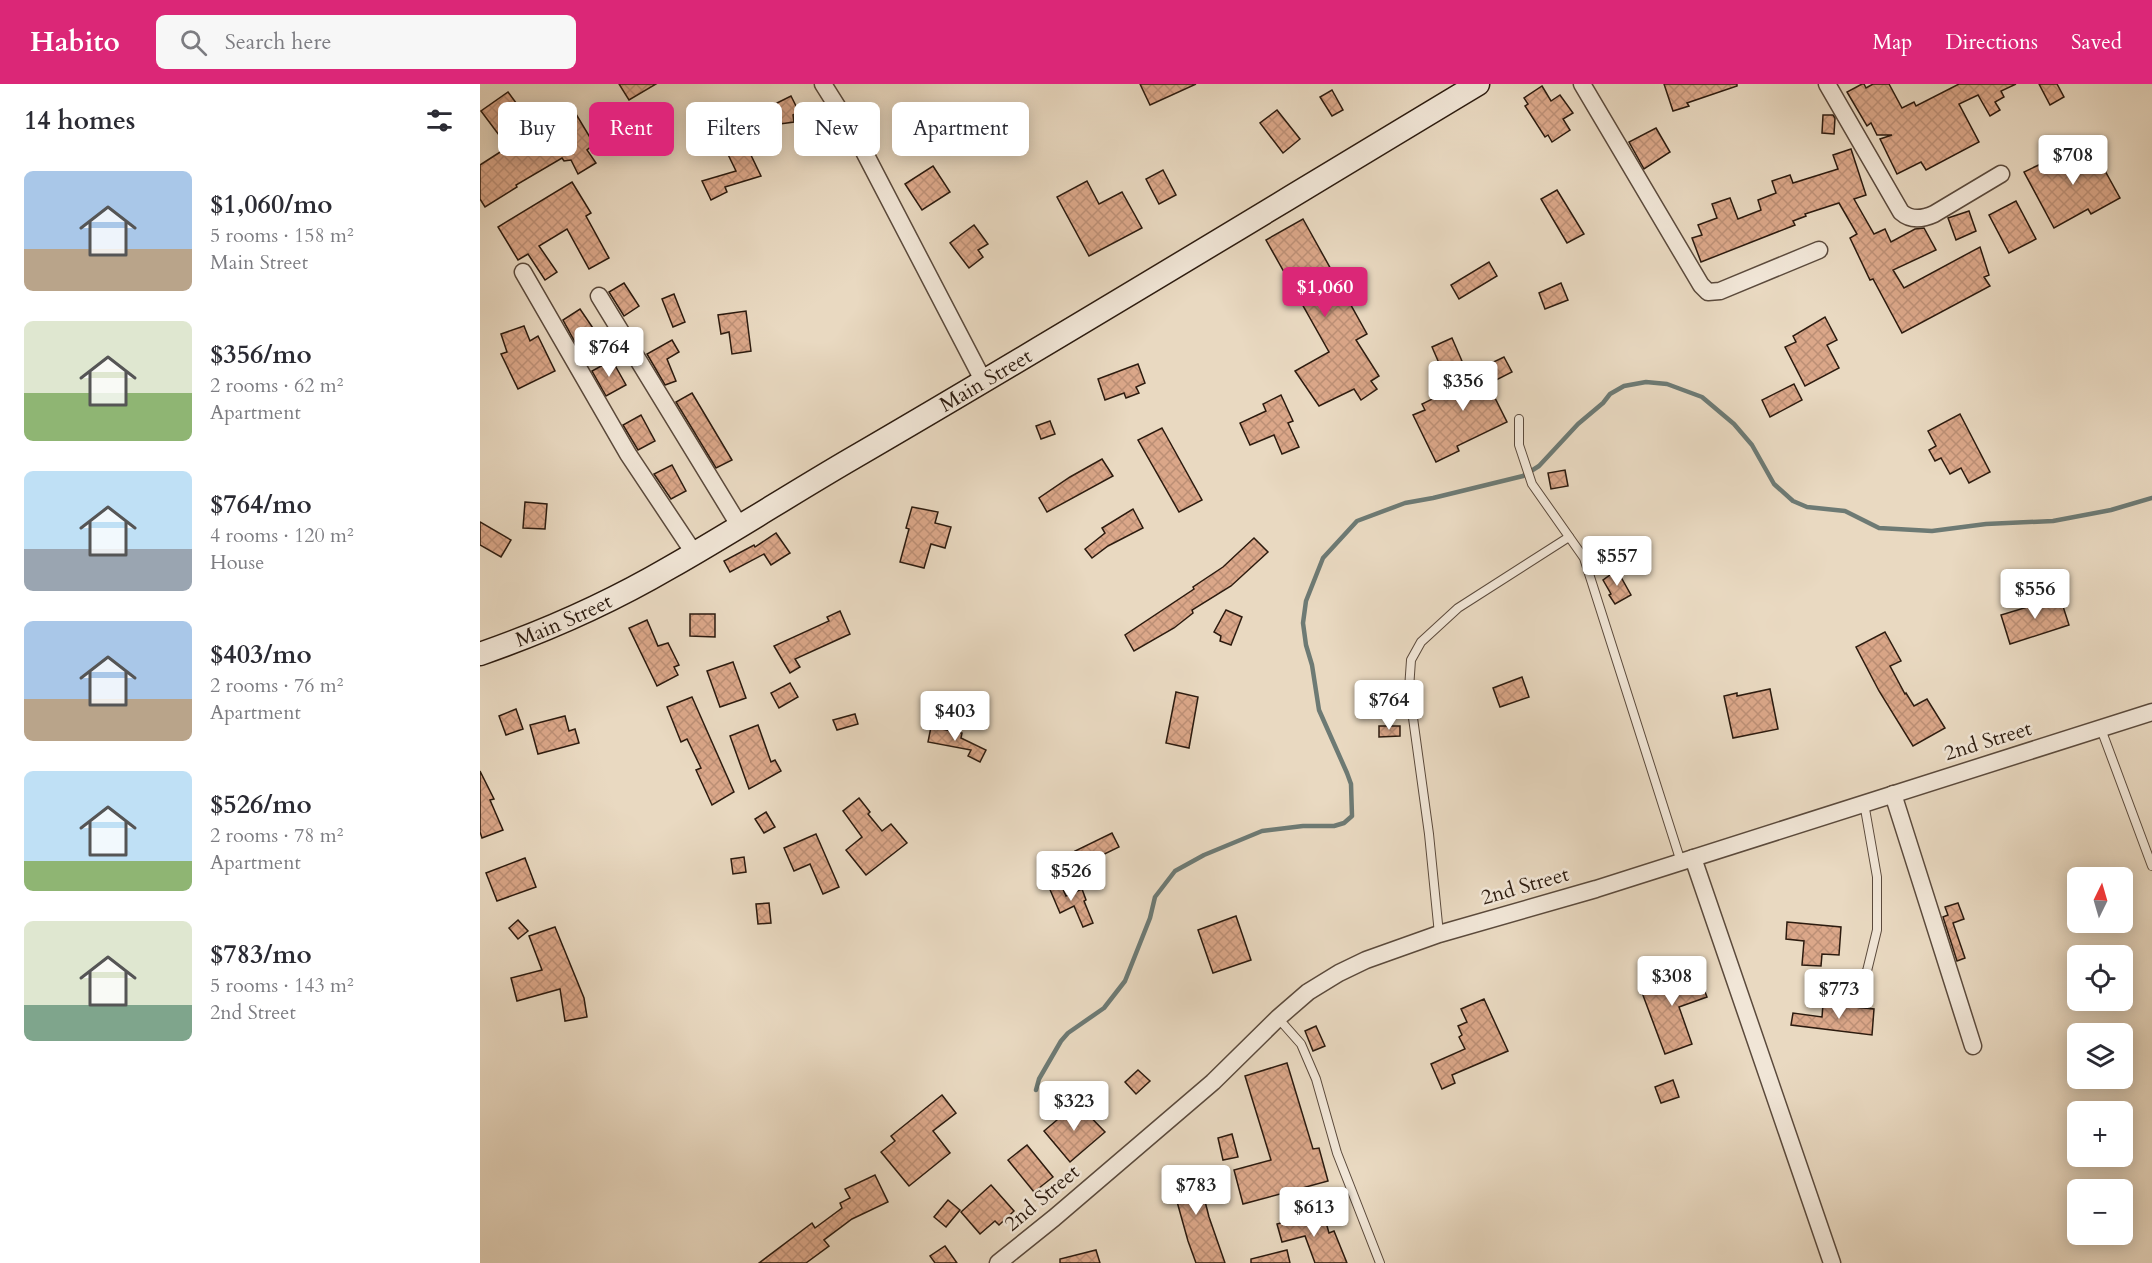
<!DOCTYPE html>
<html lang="en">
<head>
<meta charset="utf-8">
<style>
  body { margin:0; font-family:Cardo,serif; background:#f7f7f7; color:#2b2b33; height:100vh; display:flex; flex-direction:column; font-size:22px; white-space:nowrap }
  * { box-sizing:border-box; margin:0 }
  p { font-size:20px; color:#7c7c81 }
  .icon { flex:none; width:33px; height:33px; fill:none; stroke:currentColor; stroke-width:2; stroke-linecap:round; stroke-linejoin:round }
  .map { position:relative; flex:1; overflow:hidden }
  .side { display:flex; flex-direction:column; background:#fff; width:480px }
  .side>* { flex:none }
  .top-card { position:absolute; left:18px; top:18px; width:570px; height:54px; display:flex; gap:12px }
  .needle { width:39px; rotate:5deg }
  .controls { position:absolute; left:1587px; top:783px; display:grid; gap:12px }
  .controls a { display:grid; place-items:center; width:66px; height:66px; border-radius:9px; background:#fff; box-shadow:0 3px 15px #0003; font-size:30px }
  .price { position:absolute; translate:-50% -51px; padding:0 14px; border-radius:6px; background:#fff; color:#222; font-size:20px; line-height:39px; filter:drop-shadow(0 2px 3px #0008) }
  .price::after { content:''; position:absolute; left:50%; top:36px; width:18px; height:14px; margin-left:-9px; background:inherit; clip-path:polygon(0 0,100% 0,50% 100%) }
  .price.active { background:#db2777; color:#fff }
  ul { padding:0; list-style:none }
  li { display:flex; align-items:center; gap:18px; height:150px; padding:0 24px }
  li span { display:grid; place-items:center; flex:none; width:168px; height:120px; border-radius:9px; color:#555 }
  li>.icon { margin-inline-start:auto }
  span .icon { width:72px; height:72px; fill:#fffc; stroke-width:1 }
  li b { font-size:26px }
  h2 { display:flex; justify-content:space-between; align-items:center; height:72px; padding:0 24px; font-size:26px }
  .tag { padding:0 21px; border-radius:9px; background:#fff; box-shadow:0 3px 15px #0003; font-size:21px; line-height:54px }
  .tag.active { background:#db2777; color:#fff }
  header { display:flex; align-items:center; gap:36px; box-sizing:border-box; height:84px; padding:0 30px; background:#db2777; color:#fff }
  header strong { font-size:28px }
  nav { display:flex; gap:33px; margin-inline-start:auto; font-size:21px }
  .search { width:420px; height:54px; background:#f7f7f7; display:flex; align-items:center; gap:15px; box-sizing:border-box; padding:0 21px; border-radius:9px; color:#7c7c81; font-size:22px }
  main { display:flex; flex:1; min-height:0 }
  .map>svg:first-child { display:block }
</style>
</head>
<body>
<header>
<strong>Habito</strong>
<div class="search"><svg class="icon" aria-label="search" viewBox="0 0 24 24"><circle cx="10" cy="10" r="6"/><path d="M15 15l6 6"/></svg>Search here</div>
<nav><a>Map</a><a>Directions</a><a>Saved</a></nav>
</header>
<main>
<section class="side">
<h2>14 homes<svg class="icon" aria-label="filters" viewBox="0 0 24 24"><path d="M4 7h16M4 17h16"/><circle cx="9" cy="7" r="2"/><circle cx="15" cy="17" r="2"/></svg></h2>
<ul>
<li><span style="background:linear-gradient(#a9c7e8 65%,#b9a48a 0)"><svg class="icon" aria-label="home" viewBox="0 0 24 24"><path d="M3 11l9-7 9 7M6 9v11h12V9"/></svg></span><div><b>$1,060/mo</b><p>5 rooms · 158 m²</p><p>Main Street</p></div></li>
<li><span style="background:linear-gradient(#dfe7d0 60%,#8fb573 0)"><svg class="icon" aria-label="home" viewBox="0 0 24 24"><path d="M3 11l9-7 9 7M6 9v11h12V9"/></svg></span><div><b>$356/mo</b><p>2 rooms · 62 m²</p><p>Apartment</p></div></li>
<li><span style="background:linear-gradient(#bfe0f5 65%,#9aa5b1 0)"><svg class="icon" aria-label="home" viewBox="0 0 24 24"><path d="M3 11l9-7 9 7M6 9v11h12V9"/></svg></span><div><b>$764/mo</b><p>4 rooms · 120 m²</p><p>House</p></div></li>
<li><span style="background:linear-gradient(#a9c7e8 65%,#b9a48a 0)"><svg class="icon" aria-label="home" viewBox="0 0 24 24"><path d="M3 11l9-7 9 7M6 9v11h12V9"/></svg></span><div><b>$403/mo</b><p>2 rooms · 76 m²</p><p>Apartment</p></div></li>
<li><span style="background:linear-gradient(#bfe0f5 75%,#8fb573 0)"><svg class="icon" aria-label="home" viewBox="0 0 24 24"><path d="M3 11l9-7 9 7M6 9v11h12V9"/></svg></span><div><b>$526/mo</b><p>2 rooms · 78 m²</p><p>Apartment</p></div></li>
<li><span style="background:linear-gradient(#dfe7d0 70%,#7fa58c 0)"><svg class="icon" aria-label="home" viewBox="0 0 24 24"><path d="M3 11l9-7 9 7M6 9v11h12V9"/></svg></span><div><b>$783/mo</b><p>5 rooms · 143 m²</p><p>2nd Street</p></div></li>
</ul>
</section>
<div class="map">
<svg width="1672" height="1179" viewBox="0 0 1672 1179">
  <defs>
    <pattern id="building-cross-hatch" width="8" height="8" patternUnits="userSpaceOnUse" patternTransform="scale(1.5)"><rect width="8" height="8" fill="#dba789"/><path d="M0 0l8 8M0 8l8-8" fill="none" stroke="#bc8f75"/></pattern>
  </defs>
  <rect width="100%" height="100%" fill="#e9d9c1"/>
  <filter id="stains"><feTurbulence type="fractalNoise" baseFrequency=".00333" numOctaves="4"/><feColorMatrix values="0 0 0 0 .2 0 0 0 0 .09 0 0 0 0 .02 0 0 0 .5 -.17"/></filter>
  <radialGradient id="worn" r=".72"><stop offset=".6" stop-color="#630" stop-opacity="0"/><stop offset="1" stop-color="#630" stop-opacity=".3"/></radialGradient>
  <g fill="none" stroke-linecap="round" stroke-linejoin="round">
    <!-- stream -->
    <path stroke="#6d7a74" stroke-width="4.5" d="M556,1006L559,995L581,957L588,949L624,924L645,897L670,834L675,813L695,787L724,771L782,747L823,742H854L864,739L872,732L871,700L867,689L839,626L832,581L826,561L823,539L826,517L843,474L877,437L925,419L953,414L1043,392L1059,382L1098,340L1123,319L1130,310L1144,302L1166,298L1187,300L1222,313L1254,340L1272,361L1294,400L1313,417L1327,423L1365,427L1399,444L1452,447L1506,440L1573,437L1631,426L1672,414"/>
  </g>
  <!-- building -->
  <g fill="url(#building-cross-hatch)" stroke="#2c1b0f" stroke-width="1.5">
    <path d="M139,0H176L149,16Z"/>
    <path d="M660,0H716L670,21Z"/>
    <path d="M1184,0H1257V2L1207,19L1209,22L1193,27Z"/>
    <path d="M1382,0H1384L1386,4L1393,0H1409L1422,24L1434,18L1436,22L1479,0H1536L1521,7L1524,13L1515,18L1520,26L1510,32L1498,11L1479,20L1499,58L1446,86L1441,78L1417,90L1400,55L1412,51H1397L1391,39L1387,42L1367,8Z"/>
    <path d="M1559,0H1577L1584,13L1570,21Z"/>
    <path d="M1062,2L1071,17L1080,11L1093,29L1083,35L1090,46L1072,58L1068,51L1065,53L1045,22L1048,20L1044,14Z"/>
    <path d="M852,6L863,26L852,32L840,13Z"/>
    <path d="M28,8L56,46L59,45L64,53L84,40L83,36L96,30L114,60L107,66L116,79L98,90L91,76L84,77L82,74L36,101L37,103L5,123L0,115V81L28,63L1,27Z"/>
    <path d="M311,12L319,28L313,31L314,38L300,40L297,19Z"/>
    <path d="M797,26L820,55L803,69L780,39Z"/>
    <path d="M1343,31H1353L1355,34L1354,50L1342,49Z"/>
    <path d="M1176,44L1190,68L1164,85L1149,58Z"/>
    <path d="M261,48L271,66L269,67L281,92L245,103L247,108L231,116L222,97L256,87L242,58Z"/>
    <path d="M1608,56L1640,114L1611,130L1608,125L1574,144L1544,88L1565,78L1570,88L1598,73L1593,64Z"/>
    <path d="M1371,65L1386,111L1374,115L1394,150L1405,145L1411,158L1435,145L1444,144L1456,166L1413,186L1424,204L1500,163L1509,191L1504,193L1510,202L1422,249L1393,195L1390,196L1370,154L1377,150L1359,119L1325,130L1326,132L1313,137L1315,141L1221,178L1212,154L1222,151L1218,141L1237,134L1232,120L1250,114L1258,135L1281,126L1278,116L1296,109L1292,97L1310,91L1313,99L1358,85L1353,71Z"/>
    <path d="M453,82L470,108L442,126L425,100Z"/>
    <path d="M683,86L696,111L679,120L666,95Z"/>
    <path d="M607,97L619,120L642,108L662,144L609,172L577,113Z"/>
    <path d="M92,98L111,129L106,132L129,174L109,185L87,145L59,162L77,188L65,196L48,170L38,176L18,143Z"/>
    <path d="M1077,106L1104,150L1087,159L1061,115Z"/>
    <path d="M1536,117L1556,155L1529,169L1509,131Z"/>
    <path d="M1489,127L1496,147L1476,156L1468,134Z"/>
    <path d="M823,135L887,250L876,256L899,292L891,297L897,305L881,316L874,305L839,322L815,287L849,268L786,156Z"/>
    <path d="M494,141L508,160L498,166L503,173L489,184L470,159Z"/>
    <path d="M1009,178L1017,192L979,215L971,201Z"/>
    <path d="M144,199L159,222L144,232L129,208Z"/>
    <path d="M1081,199L1088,216L1065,225L1059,209Z"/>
    <path d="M194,210L205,238L193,243L182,215Z"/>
    <path d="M100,225L115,247L96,260L83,236Z"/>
    <path d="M266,227L271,267L252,270L249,248L241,250L238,231Z"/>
    <path d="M1345,233L1357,256L1347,261L1359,284L1325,302L1305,263L1316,258L1313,252Z"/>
    <path d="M44,242L50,257L58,252L75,287L38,305L21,270L27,268L21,250Z"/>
    <path d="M972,254L982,277L962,286L952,263Z"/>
    <path d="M192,256L199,268L187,275L196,297L185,301L167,270Z"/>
    <path d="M1024,273L1032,288L1008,300L1027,338L977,362L979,367L956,378L933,331L945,326L942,320L983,300L980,294Z"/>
    <path d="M132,276L146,301L126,312L112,287Z"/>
    <path d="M658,280L665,299L656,303L659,309L646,314L644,309L625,316L618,295Z"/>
    <path d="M1314,300L1322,316L1290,333L1282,316Z"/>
    <path d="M212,309L252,376L236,384L196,318Z"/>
    <path d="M801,311L813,337L808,339L819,363L802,370L794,351L770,361L760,339L786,327L783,320Z"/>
    <path d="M1480,330L1510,388L1489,399L1481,384L1470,390L1461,374L1455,377L1449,366L1456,362L1448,347Z"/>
    <path d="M161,331L175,357L158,366L143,341Z"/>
    <path d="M570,337L575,350L561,355L556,342Z"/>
    <path d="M682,344L722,416L699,428L658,356Z"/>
    <path d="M622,375L633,392L567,428L559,414L590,393Z"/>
    <path d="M192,381L206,407L191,415L174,390Z"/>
    <path d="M1085,386L1088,402L1071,405L1068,389Z"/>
    <path d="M45,418L67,420L65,445L43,444Z"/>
    <path d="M432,423L458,428L455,439L471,443L465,464L451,460L444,484L420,478L429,445L426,444Z"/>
    <path d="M653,425L663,444L628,462L612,474L605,465L625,449L622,444Z"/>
    <path d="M0,438L31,456L21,473L0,461Z"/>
    <path d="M296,449L310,469L291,481L284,470L250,488L244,477L274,461L275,463Z"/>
    <path d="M774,454L788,468L751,502L712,526L713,529L694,544L654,567L645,551L714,505L713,503L743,483Z"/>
    <path d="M1137,486L1151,511L1135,520L1129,511L1131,510L1123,496Z"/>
    <path d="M1580,513L1589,541L1530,560L1521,531Z"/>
    <path d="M746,526L762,533L751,561L740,557L741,552L734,548Z"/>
    <path d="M360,527L370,550L315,575L320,583L310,589L294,562L349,537L347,533Z"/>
    <path d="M210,530H235V553L210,552Z"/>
    <path d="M167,536L178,562L188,559L199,581L194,583L198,591L177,602L149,544Z"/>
    <path d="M1405,548L1421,577L1410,582L1425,610L1426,609L1434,622L1447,615L1465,644L1433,662L1399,607L1376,563Z"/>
    <path d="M253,578L266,614L240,623L227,587Z"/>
    <path d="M1042,593L1049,613L1020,623L1013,604Z"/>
    <path d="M310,599L318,613L299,624L291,609Z"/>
    <path d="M1290,605L1298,645L1253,654L1244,612L1257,609V612Z"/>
    <path d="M696,608L718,613L709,664L686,659Z"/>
    <path d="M212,613L254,708L232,721L216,686L221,684L207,655L201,658L187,623Z"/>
    <path d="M36,625L43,645L26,651L19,632Z"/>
    <path d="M375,630L378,640L357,646L353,636Z"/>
    <path d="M85,632L89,647L95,645L99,659L58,670L50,641Z"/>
    <path d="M278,641L291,678L295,676L301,687L269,705L250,652Z"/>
    <path d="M899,642H920V652L899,653Z"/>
    <path d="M451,643L482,649L481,654L506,666L500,678L488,672L491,666L448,658Z"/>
    <path d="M0,687L14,715L10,716L23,746L2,754L0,748Z"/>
    <path d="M379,714L390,728L388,730L402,747L411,740L427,759L386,791L366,766L382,753L363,727Z"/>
    <path d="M286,728L295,743L284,749L275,735Z"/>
    <path d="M632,749L639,763L602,781L595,767Z"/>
    <path d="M336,750L359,803L343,810L330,780L314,787L304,764Z"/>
    <path d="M264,773L266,788L253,790L251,775Z"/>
    <path d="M45,774L56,803L17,817L6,789Z"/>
    <path d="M579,796L586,812L602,805L606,816L604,817L613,839L603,843L594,822L580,829L568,801Z"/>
    <path d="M289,819L291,839L278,840L276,820Z"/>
    <path d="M1478,819L1484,835L1473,839L1485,874L1477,877L1463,833L1468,831L1465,823Z"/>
    <path d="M756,832L771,876L733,889L718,846Z"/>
    <path d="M38,836L48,847L38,855L29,844Z"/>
    <path d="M1307,838L1361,843L1359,871L1342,870L1341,882L1322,881L1324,857L1306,855Z"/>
    <path d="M75,843L104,914L107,933L85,937L80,905L37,917L31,894L62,886L49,852Z"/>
    <path d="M1216,885L1227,913L1199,923L1212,960L1185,970L1161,906L1168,903L1165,896L1179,891L1182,898Z"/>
    <path d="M1004,915L1028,967L972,991L975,999L962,1005L951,980L985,965L979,953L982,951L978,942L987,938L981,925Z"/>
    <path d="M1343,920L1394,925L1392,951L1311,941L1313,929L1342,933Z"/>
    <path d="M836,942L845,962L833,967L825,947Z"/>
    <path d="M807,979L833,1065L839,1064L848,1097L763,1120L754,1086L791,1076L765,992Z"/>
    <path d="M658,986L670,997L656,1010L645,998Z"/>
    <path d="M1193,996L1199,1013L1181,1019L1175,1003Z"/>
    <path d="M462,1011L476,1029L453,1047L470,1069L429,1102L401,1068L415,1057L411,1052Z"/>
    <path d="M597,1019L625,1048L590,1078L564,1047Z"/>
    <path d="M752,1050L758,1073L743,1076L738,1054Z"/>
    <path d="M547,1061L573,1093L554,1108L528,1076Z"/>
    <path d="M716,1082L729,1133L745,1179H716L708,1157L689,1089Z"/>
    <path d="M395,1091L408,1118L372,1135L344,1156L349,1162L326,1179H279L332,1139L335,1144L362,1124L360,1119L370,1114L365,1105Z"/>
    <path d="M511,1101L534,1127L519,1141L515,1137L500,1150L481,1128Z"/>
    <path d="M468,1116L480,1126L466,1143L454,1133Z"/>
    <path d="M843,1128L849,1149L854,1147L867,1179H835L825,1152L802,1158L797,1140Z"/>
    <path d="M465,1162L477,1179H455L450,1172Z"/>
    <path d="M616,1166L620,1179H580V1175Z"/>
    <path d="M807,1166L810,1179H771V1175Z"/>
  </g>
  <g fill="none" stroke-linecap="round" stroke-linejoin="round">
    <!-- lane casing -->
    <g stroke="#5b4a3c" stroke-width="10">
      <g id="lane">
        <path d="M1039,335V361L1052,400L1104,474L1201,778"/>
        <path d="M1621,645L1672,782"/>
        <path d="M959,850L949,750L929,605L931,576L941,558L978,524L1089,453"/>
        <path d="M1375,900L1387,887L1397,846V793L1384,719"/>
        <path d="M798,934L821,960L836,995L857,1069L900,1179"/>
      </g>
    </g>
    <!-- street casing -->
    <g stroke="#5b4a3c" stroke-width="19">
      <g id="street">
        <path d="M343,0L377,54L504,298"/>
        <path d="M1102,0L1221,201L1228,208L1240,207L1339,166"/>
        <path d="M1347,0L1421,128C1431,137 1443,135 1454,130L1521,90"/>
        <path d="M43,188L148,370L214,469"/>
        <path d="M119,212L259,441"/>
        <path d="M1413,710L1493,962"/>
        <path d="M1213,774L1352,1179"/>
        <path d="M518,1179L574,1134L733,998L798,934L828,908L859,889L886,876L959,850L1116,805L1672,628"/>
      </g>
    </g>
    <!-- secondary casing -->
    <g stroke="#2c1b0f" stroke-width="25">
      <g id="secondary">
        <path id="s1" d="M0,570C66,547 129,519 189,484C251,449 311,410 373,374C583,252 790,125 998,0"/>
      </g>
    </g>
    <!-- lane -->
    <use href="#lane" stroke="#f1e6d7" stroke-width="8"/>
    <!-- street -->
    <use href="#street" stroke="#f1e6d7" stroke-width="16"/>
    <!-- secondary -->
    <use href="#secondary" stroke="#f1e6d7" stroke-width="22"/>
  </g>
  <g text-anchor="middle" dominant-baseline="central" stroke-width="5" stroke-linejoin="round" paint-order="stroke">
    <!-- street labels -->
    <g font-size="21" fill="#2c1b0f" stroke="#f1e6d7">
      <text stroke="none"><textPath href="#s1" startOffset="576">Main Street</textPath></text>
      <text stroke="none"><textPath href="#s1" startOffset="90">Main Street</textPath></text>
      <text transform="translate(1508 657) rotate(-17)">2nd Street</text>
      <text transform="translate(1045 802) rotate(-16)">2nd Street</text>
      <text transform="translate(562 1114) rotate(-40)">2nd Street</text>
    </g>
  </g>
  <rect width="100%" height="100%" filter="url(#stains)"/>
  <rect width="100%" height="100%" fill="url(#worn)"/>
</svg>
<div class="controls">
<a><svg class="needle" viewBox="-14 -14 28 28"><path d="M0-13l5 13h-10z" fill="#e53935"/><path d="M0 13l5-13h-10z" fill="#7c7c81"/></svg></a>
<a><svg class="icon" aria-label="locate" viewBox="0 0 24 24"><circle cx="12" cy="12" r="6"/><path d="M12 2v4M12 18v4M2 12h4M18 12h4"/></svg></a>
<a><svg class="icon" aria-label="layers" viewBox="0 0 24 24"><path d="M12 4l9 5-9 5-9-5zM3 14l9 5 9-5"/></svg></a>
<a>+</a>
<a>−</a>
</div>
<b class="price" style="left:1593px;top:102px">$708</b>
<b class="price active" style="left:845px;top:234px">$1,060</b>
<b class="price" style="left:129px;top:294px">$764</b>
<b class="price" style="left:983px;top:328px">$356</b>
<b class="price" style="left:1137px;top:503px">$557</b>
<b class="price" style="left:1555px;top:536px">$556</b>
<b class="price" style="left:909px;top:647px">$764</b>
<b class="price" style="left:475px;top:658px">$403</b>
<b class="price" style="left:591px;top:818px">$526</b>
<b class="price" style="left:1192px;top:923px">$308</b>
<b class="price" style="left:1359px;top:936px">$773</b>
<b class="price" style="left:594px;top:1048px">$323</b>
<b class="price" style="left:716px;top:1132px">$783</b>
<b class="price" style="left:834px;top:1154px">$613</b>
<div class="top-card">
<a class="tag">Buy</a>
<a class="tag active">Rent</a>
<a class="tag">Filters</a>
<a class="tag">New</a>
<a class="tag">Apartment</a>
</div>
</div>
</main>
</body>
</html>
